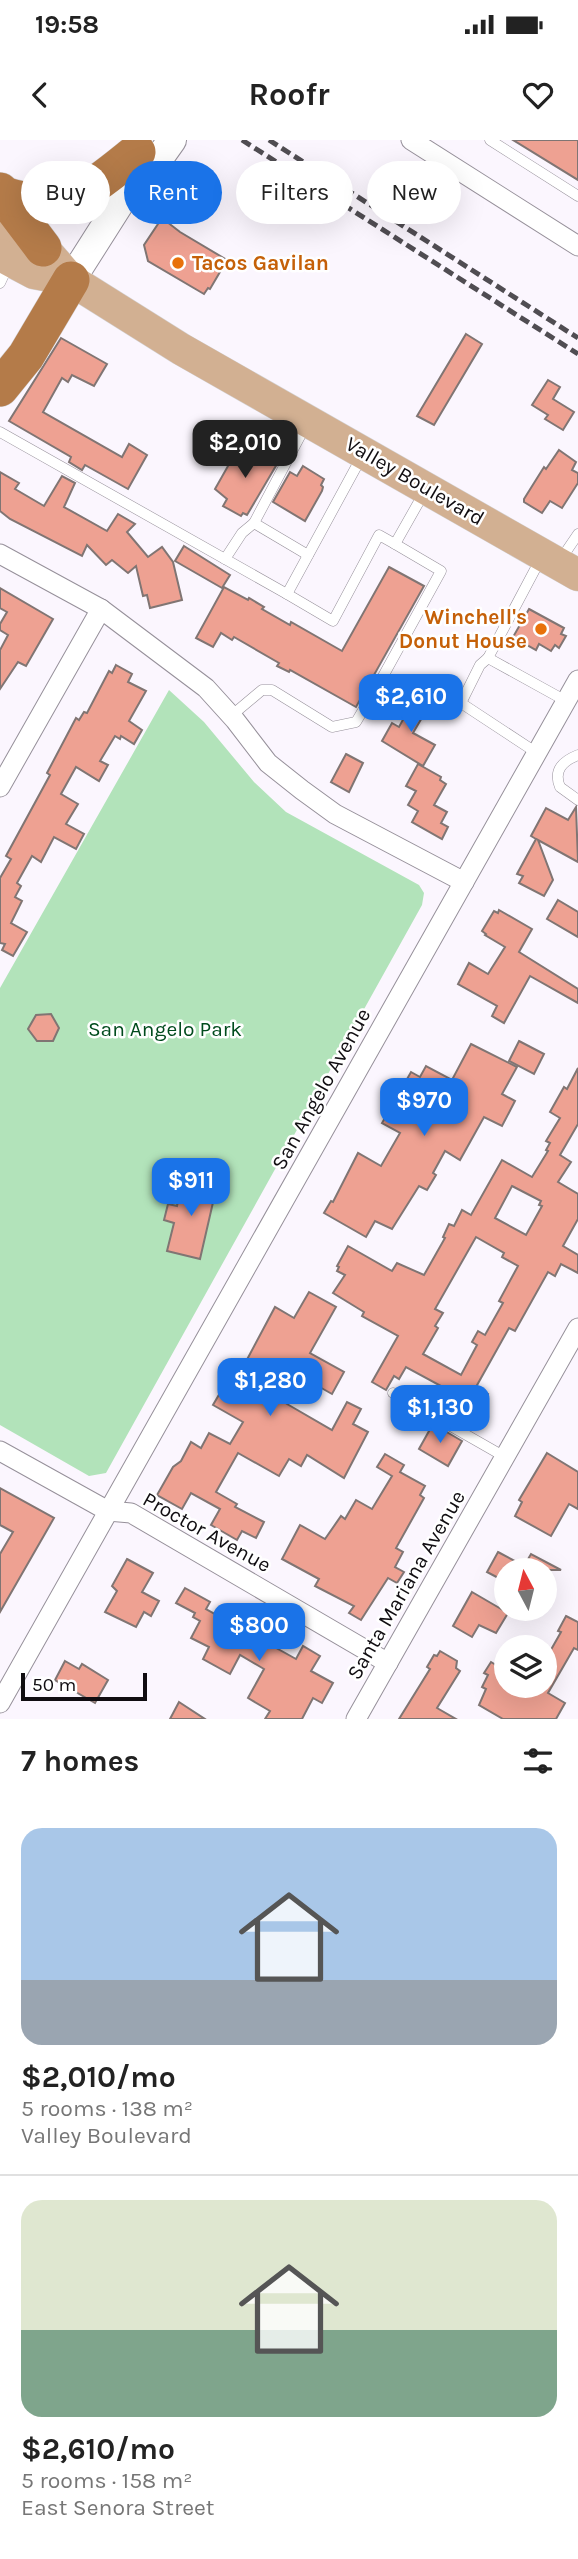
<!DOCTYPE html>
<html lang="en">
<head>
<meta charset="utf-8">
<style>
  body { margin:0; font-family:Karla,sans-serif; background:#f6f6f6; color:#222; height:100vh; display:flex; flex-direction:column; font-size:26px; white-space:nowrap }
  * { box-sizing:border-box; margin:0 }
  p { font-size:23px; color:#767676 }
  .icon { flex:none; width:38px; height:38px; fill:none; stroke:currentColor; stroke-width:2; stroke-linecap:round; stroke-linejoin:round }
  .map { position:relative; height:1579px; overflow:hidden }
  .side { display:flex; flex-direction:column; background:#fff; flex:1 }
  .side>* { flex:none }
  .guide { position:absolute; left:21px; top:21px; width:537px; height:63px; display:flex; gap:14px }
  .needle { width:46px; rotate:353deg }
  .buttons { position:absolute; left:494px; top:1418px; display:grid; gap:14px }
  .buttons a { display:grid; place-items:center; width:63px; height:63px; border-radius:50%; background:#fff; box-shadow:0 7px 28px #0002; font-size:35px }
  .scale { position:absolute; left:21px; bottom:18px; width:126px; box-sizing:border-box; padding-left:7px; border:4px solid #100d11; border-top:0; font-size:19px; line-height:24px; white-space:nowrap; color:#100d11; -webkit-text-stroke:5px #fff; paint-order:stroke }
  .price { position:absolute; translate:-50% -60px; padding:0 16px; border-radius:14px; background:#1a73e8; color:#fff; font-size:23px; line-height:46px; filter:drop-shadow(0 2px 4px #0008) }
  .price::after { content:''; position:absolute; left:50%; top:42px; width:21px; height:16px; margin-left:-10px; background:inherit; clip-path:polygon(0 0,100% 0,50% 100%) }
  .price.current { background:#222; color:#fff }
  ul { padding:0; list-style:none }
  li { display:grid; align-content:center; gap:14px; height:371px; padding:0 21px }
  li+li { border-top:2px solid #e0e0e0 }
  li span { display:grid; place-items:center; height:217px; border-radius:21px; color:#555 }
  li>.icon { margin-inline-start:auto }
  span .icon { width:126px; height:126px; fill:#fffc; stroke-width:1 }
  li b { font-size:30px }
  h2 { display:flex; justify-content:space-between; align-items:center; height:84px; padding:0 21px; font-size:30px }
  .tag { padding:0 24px; border-radius:32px; background:#fff; box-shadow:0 7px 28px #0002; font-size:24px; line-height:63px }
  .tag.current { background:#1a73e8; color:#fff }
  .status { display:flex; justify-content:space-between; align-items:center; height:49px; padding:0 35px; background:#fff; direction:ltr }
  .status svg { height:19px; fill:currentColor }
  header { display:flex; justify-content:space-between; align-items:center; height:91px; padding:0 21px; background:#fff; font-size:32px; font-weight:700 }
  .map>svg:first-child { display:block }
</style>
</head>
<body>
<div class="status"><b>19:58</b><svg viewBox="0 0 49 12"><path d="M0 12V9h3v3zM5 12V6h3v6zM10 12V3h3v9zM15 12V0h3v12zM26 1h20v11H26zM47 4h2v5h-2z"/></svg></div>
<header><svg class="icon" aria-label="back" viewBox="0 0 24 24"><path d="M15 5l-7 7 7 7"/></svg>Roofr<svg class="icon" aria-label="heart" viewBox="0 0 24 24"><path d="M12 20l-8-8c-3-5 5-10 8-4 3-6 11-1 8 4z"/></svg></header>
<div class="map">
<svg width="578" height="1579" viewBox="0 0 578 1579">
  <rect width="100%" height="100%" fill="#fbf6fe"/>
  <!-- green -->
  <path fill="#b2e3ba" d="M169,550L204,582L254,642L286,672L419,745L424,753L422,765L106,1333L89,1336L0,1285V848Z"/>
  <!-- building -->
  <g fill="#eea192" stroke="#807573" stroke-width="2" fill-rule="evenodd">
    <path d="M513,0H578V40Z"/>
    <path d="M162,78L180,92L227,120L210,149L208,148L204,154L148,121L144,105Z"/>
    <path d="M466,194L482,204L434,285L417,276Z"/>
    <path d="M61,198L107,224L94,246L72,235L68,242L62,238L43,272L122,317L129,304L147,315L128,349L85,325L82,330L69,322L71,317L9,281Z"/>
    <path d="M548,240L560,247L553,259L574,272L563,290L545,279L548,275L532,265Z"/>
    <path d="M241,303L277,324L247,375L243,373L241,376L223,366L227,359L215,349Z"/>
    <path d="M559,310L576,322L572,330L578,333V343L562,368L550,361L542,373L524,362V359L544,327L546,329Z"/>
    <path d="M303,326L324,339L321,345L323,347L322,351L305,381L273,362L290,332L297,336Z"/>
    <path d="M0,332L19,343L15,349L44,366L62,336L75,343L64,367L107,391L118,374L135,384L127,392L148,417L162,407L173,422L182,460L150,468L147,455L143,456L136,426L128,433L112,420L106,425L87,405L82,416L10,379L0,371Z"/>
    <path d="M184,406L230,435L222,448L175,421Z"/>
    <path d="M389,427L424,446L356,567L290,530L289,532L277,526L279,523L234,497L232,500L221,493L213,507L196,498L224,447L248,460L249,458L264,467L262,469L290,485L291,482L342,511Z"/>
    <path d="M0,448L53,479L26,526L18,522L0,549V510L8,495L0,490V484L7,472L0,468Z"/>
    <path d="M529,469L564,488L561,494L566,496L559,508L555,505L551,511L539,504L536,510L513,497Z"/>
    <path d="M116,525L132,534L128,542L146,551L129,581L142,590L134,604L121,596L120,599L115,596L100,621L108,625L99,641L76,627L61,654L78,664L66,684L84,694L76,709L54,697L41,722L32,716L17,743L21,746L15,757L22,761L11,783L27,792L13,816L2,810L5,804L0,803V738L11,719L6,716L50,635L47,633L76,578L79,580L84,572L87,573L109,531L112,533Z"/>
    <path d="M416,556L430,564L413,593L435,605L423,626L382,601L392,583L399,587Z"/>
    <path d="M346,614L363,623L349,652L331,642Z"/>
    <path d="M418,624L441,637L440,640L446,644L434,665L447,672L441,683L448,687L442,699L412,682L418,671L408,665L416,651L406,646Z"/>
    <path d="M576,667L578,722L538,700L553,740L544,756L519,743L523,736L517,734L536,699L531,696L546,668L568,680Z"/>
    <path d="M558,760L578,772V797L547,779Z"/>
    <path d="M499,770L532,789L519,812L578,849V863L530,836L504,883L492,876L497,866L458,844L469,823L488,834L505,807L485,795L486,794L482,791L494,771L498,773Z"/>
    <path d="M51,874L59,888L53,901H37L28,889L36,875Z"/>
    <path d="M519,901L544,914L534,934L509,921Z"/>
    <path d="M471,904L517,927L502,954L515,961L502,986L484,977L460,1020L445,1011L433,1033L436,1035L427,1050L419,1046L392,1089L375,1081L366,1097L324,1073L331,1061L333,1062L358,1013L381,1026L400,993L382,983L411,932L420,937L426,926L452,940Z"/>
    <path d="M578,928V984L560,1015L571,1022L558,1042L578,1054V1079L563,1106L578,1115V1133L561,1124L555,1136L548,1132L515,1191L509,1188L476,1247L488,1254L469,1288L441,1272L452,1252L406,1227L399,1239L394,1236L386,1250L372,1242L398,1196L362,1176L364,1172L333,1153L345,1135L337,1131L339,1127L337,1126L348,1106L392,1131L397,1123L424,1135L445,1098L443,1097L449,1084L454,1086L462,1070L471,1075L502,1020L532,1037L548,1011L546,1010L550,1003L546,1001L560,978L550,972L564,947L567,949ZM512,1046L541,1061L539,1065L542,1066L526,1095L495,1078ZM476,1097L504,1113L502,1117L518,1126L499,1161L503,1163L485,1195L478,1191L472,1202L477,1205L461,1235L423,1214L438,1188L435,1186L443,1173L435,1169Z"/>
    <path d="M183,1037L217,1045L200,1119L167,1111L174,1083L164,1080L168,1064L177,1066Z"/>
    <path d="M309,1152L336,1167L310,1213L344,1232L332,1254L302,1237L287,1264L332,1290L347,1262L361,1269L353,1284L368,1292L344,1338L307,1315L301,1326L289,1319L279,1336L238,1313L216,1352L237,1364L235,1367L264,1382L256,1398L242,1391L237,1400L211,1385L220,1369L191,1353L182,1369L157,1355L173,1327L181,1321L191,1302L201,1308L209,1293L230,1304L243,1282L213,1265L224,1246L230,1249L234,1244L275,1167L294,1178Z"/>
    <path d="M433,1284L462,1301L448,1326L419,1309Z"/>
    <path d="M547,1313L578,1332V1369L569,1364L551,1396L515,1376L522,1362L519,1360Z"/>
    <path d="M385,1314L404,1325L400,1332L425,1346L420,1355L424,1358L396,1408L403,1412L395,1427L404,1432L397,1443L388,1438L361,1480L349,1473L354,1466L315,1446L319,1439L282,1419L300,1385L325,1399L341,1376L345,1379L356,1360L372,1369L392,1336L377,1327Z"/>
    <path d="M0,1348L54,1378L0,1472V1414L13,1392L0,1385Z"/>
    <path d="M498,1412L524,1426L531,1414L561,1430H506V1442L487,1432Z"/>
    <path d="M127,1419L153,1433L142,1452L159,1461L151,1476L144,1472L136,1487L105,1472L117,1451L112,1446Z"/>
    <path d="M185,1448L210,1462L206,1469L296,1519L303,1506L320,1516L311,1531L333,1543L322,1563L313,1558L302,1579H265L270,1571L248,1558L264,1529L240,1515L230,1534L203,1519L209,1507L191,1498L200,1481L193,1477L195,1473L176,1463Z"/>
    <path d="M472,1452L508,1473L496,1493L479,1485L472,1497L453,1486Z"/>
    <path d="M566,1476L578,1482V1510L574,1508L548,1553L565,1563L556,1579H503L479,1565L486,1549L482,1547L488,1535L484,1533L491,1522L506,1531V1545H544V1522L561,1492L558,1491Z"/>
    <path d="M440,1511L457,1521L456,1528L460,1531L437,1568L456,1579H399L430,1529L427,1527L434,1515L437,1516Z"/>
    <path d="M65,1521L79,1529L82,1524L108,1540L95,1563L55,1540Z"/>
    <path d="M179,1562L205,1579H170Z"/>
  </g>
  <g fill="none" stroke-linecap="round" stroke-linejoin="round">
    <!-- service casing -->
    <g stroke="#96909a" stroke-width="11">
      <g id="service">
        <path d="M490,0L578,56"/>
        <path d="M0,143L9,124"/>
        <path d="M306,285L254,383L308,415"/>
        <path d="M0,292L287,454"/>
        <path d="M361,318L287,454L333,481L379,395L395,404L425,351"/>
        <path d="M225,419L242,393L254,383"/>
        <path d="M561,419L578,394"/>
        <path d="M488,518L540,420"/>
        <path d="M231,576L262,550H272L332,587L356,582L381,540L441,431L395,404"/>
        <path d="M537,613L461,563L480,525L488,518L566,561"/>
        <path d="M578,615C563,621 553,630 560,647L578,660"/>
        <path d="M393,1253L505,1317"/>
      </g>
    </g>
    <!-- minor casing -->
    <g stroke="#96909a" stroke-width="21">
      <g id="minor">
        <path d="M411,0L578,106"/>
        <path d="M0,414L101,469L206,548L235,580L268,623L302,650L335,674L464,742"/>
        <path d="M0,647L101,469"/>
        <path d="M0,1311L108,1371L131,1373L388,1523"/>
        <path d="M0,1563L578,540"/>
        <path d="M356,1579L578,1188"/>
      </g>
    </g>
    <!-- secondary casing -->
    <g stroke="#96909a" stroke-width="30">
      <g id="secondary">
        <path d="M144,25L155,24L172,0"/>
        <path d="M71,140L144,25"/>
      </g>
    </g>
    <!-- primary casing -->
    <g stroke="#d4d3d4" stroke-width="33">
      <g id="primary">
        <path d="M0,84L43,108L71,140L181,209L578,435"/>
        <path d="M0,115L34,133L71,140"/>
      </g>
    </g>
    <!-- motorway casing -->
    <g stroke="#d4d3d4" stroke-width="38">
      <g id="motorway">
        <path d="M0,51L43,108"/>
        <path d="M4,55C64,75 92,48 137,12"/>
        <path d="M0,248L26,216L71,140"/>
      </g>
    </g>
    <!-- service -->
    <use href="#service" stroke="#fff" stroke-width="10"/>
    <!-- minor -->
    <use href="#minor" stroke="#fff" stroke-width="19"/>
    <!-- secondary -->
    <use href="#secondary" stroke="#fff" stroke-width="28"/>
    <!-- primary -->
    <use href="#primary" stroke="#d2b092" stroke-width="32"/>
    <!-- motorway -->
    <use href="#motorway" stroke="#b47b49" stroke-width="37"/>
    <!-- rail -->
    <g stroke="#504d52" stroke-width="5" stroke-dasharray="10 5" stroke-linecap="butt">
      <path d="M242,0L578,214"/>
      <path d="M269,0L578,198"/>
    </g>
  </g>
  <!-- markers -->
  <g fill="#e8710a" stroke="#fff" stroke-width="2.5">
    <circle cx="178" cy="123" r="7"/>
    <circle cx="541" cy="489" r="7"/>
  </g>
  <g text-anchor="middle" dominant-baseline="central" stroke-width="5" stroke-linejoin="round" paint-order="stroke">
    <!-- food labels -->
    <g font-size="21" font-weight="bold" fill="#c56008" stroke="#fff" text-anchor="start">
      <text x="192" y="123">Tacos Gavilan</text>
      <text x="527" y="477" text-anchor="end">Winchell's<tspan x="527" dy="24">Donut House</tspan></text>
    </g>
    <!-- street labels -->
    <g font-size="21" fill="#100d11" stroke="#fff">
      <text transform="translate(415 341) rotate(30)">Valley Boulevard</text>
      <text transform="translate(321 949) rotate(-61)">San Angelo Avenue</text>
      <text transform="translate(207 1392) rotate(29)">Proctor Avenue</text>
      <text transform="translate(406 1445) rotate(-60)">Santa Mariana Avenue</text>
    </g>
    <!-- park labels -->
    <g font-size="21" fill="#014b1d" stroke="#fff">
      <text x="165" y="889">San Angelo Park</text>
    </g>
  </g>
</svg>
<div class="buttons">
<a><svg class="needle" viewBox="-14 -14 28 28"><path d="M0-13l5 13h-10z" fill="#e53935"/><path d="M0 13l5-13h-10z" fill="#767676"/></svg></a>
<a><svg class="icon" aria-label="layers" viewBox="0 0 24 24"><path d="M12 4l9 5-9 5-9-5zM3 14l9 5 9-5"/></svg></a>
</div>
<div class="scale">50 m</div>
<b class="price current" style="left:245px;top:340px">$2,010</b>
<b class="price" style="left:411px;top:594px">$2,610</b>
<b class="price" style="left:424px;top:998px">$970</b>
<b class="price" style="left:191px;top:1078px">$911</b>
<b class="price" style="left:270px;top:1278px">$1,280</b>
<b class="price" style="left:440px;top:1305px">$1,130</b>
<b class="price" style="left:259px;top:1523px">$800</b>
<div class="guide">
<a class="tag">Buy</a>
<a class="tag current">Rent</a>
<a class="tag">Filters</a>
<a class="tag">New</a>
</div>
</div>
<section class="side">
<h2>7 homes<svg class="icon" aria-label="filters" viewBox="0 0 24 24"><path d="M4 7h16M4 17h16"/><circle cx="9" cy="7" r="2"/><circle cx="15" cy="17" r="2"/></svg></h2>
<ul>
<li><span style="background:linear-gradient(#a9c7e8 70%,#9aa5b1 0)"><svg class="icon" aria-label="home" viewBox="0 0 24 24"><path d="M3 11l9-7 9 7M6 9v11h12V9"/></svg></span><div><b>$2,010/mo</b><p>5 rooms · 138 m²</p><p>Valley Boulevard</p></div></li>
<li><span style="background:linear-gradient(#dfe7d0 60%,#7fa58c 0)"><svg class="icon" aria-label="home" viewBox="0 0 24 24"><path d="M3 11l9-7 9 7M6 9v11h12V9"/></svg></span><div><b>$2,610/mo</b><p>5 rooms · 158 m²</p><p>East Senora Street</p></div></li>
</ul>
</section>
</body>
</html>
